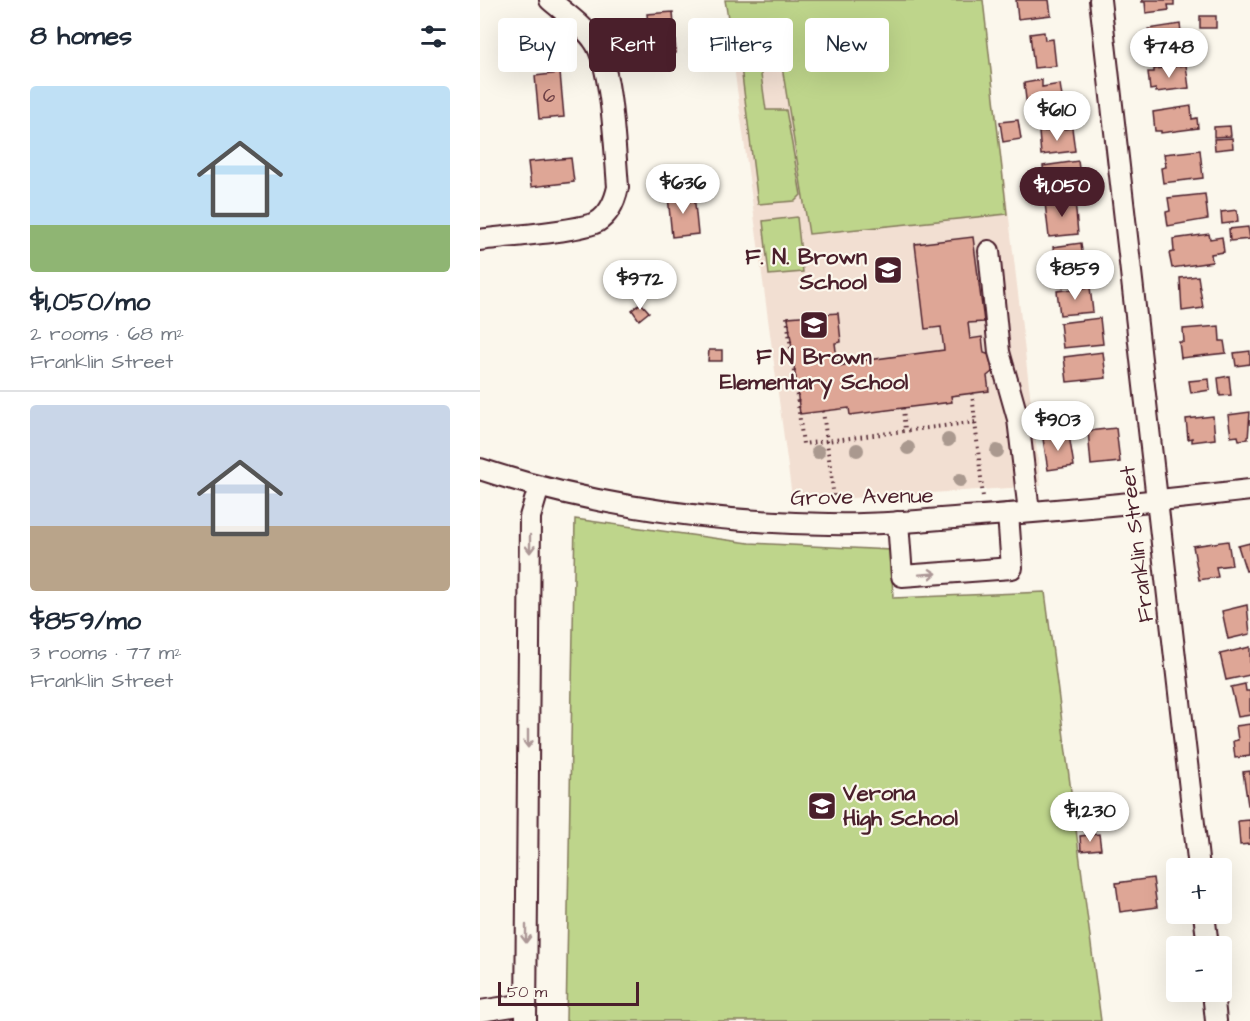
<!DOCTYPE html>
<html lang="en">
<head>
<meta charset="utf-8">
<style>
  body { margin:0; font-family:"Architects Daughter",sans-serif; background:#f6f6f7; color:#1f2937; height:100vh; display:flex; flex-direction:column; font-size:22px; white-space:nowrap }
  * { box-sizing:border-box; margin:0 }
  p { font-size:20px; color:#747a83 }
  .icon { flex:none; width:33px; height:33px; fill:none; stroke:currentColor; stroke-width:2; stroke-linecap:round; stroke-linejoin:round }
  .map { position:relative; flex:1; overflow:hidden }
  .drawer { display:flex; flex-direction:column; background:#fff; width:480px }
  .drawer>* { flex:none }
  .guide { position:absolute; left:18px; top:18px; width:570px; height:54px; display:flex; gap:12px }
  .fabs { position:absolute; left:686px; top:858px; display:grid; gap:12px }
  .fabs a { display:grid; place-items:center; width:66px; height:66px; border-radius:6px; background:#fff; box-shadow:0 6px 24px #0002; font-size:30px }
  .scale { position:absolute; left:18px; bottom:15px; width:141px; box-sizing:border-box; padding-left:6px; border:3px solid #4a1f2b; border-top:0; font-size:16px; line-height:21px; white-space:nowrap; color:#4a1f2b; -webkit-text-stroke:4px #fbf7ec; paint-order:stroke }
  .price { position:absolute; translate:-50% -51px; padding:0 14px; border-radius:21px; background:#fff; color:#222; font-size:20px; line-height:39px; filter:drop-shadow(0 2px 3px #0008) }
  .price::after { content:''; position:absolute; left:50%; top:36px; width:18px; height:14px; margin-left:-9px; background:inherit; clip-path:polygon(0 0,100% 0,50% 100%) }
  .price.selected { background:#4a1f2b; color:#fff }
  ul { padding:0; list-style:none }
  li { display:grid; align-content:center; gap:12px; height:318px; padding:0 30px }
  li+li { border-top:2px solid #e0e1e3 }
  li span { display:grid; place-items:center; height:186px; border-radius:6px; color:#555 }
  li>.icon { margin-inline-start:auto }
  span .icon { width:108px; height:108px; fill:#fffc; stroke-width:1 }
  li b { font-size:26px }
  h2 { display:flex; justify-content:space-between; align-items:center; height:72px; padding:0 30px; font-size:26px }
  .tag { padding:0 21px; border-radius:6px; background:#fff; box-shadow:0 6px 24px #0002; font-size:21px; line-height:54px }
  .tag.selected { background:#4a1f2b; color:#fff }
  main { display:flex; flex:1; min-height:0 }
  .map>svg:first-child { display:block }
</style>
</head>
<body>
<main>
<section class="drawer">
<h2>8 homes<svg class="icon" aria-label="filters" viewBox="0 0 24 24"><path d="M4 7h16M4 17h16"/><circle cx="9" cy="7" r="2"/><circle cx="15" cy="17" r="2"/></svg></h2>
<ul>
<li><span style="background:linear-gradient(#bfe0f5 75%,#8fb573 0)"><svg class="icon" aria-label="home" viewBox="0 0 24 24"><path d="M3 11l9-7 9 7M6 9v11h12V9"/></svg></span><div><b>$1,050/mo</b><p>2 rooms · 68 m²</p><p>Franklin Street</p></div></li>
<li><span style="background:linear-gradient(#c9d6e8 65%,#b9a48a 0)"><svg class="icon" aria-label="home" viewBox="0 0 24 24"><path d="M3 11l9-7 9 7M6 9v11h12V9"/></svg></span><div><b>$859/mo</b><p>3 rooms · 77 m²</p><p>Franklin Street</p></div></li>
</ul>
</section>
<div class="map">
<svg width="770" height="1021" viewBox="0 0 770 1021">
  <rect width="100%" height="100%" fill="#fbf7ec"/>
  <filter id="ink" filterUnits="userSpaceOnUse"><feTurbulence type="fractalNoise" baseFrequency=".0167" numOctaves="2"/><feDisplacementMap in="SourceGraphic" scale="12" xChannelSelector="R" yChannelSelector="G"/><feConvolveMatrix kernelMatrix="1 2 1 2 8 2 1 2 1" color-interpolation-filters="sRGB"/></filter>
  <g filter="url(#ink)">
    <!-- built -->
    <path fill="#f2dfd2" d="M245,0H503L561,486L373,498L312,497Z"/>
    <!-- green -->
    <g fill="#bed58b" stroke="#847a5b" stroke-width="1.5">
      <path d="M245,0H503L527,214L329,234L294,17L249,24Z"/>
      <path d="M274,25L286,110H306L321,195L315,201L278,204L256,27Z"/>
      <path d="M317,217L323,272L289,275L283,221Z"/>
      <path d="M95,519L269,543L411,550L413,598L565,592L621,1021H86Z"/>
    </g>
    <!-- building -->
    <g fill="#dea696" stroke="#4a1f2b" stroke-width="1.5">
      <path d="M536,0H569L571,15L538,19Z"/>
      <path d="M662,0H694V5H688L689,10L666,13L665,2H662Z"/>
      <path d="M193,12L196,53L171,56L167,14Z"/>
      <rect x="720" y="16" width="16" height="12"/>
      <path d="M700,24L703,47L672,52L671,48L665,49L664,37L670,36L668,29Z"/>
      <path d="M564,32L565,40L573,39L576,66L554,68L550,34Z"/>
      <path d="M246,43V52L236,53L235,44Z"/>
      <path d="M706,65L709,88L676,92V89L670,90L668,72H674V69Z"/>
      <path d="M80,73L84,117L59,119L55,76Z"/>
      <path d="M562,80V87L580,84L584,110L548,115L544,83Z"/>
      <path d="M711,106L712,119L717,118L718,128L681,133V131H675L673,112Z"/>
      <path d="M538,120L541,139L523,142L520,122Z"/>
      <path d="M750,126L751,136L734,137V127Z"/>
      <path d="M592,128L595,151L561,155L559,132Z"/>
      <path d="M752,138L753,148L735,150L734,139Z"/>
      <path d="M720,150L723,178L683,183L681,168L686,167L684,154Z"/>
      <path d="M91,158L94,182L51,187L48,162Z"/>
      <path d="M598,161L602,190L566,195L563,166Z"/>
      <path d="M214,194L218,234L192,237L188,196Z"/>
      <path d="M725,194L728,219L688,226L686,212L690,211L688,198Z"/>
      <path d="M595,200L598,234L569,237L565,203Z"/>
      <path d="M757,210L758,222L742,224L741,212Z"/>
      <path d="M768,227L770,239L750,241L749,229Z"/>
      <path d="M729,234L730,239L742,237L744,252L731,254L732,262L692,268L689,253L694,252L693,239Z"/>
      <path d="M493,237L504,322L488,323L490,339L502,337L504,353L510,355L512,372L507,376L509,391L471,396L472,402L423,408L370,415L369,408L320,414L308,317L358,313L361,342L355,343L358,366L365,365V363L464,350L461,327L445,329L435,244Z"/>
      <path d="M601,243L606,284L578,287L573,247Z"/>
      <path d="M718,276L723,308L702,311L700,278Z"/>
      <path d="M610,287L613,312L580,315L577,291Z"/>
      <path d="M161,303L169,312L159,320L152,310Z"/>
      <path d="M620,318L623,344L583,348L580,323Z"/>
      <path d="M739,326L740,341H744L746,353L701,358L699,342H704L703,329Z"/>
      <path d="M229,350H242V361H228Z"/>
      <path d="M770,351V364L756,366L754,353Z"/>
      <path d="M623,352L626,378L587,382L584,357Z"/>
      <path d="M749,376L751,395L740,396L738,378Z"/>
      <path d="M729,379L730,390L711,393L709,381Z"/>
      <path d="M770,412L768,439L759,440L758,436L751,437L748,415Z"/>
      <path d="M733,416L735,439L712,442V438L708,439L706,419Z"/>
      <path d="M636,428L640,462L611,465L608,431Z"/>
      <path d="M589,435L594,466L568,470L563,439Z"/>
      <path d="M748,541L752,565L736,567L738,577L719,580L713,546Z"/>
      <path d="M770,543V570L766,571L758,546Z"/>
      <path d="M767,605L770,634L748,639L742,611Z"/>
      <path d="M770,647V675L746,680L740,654Z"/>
      <path d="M765,684L766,691H770V715L758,717L751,687Z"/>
      <path d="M770,724V756L755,758L753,741L758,740L756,726Z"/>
      <path d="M770,771V805H768L763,772Z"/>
      <path d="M770,820V844L760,845L758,821Z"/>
      <path d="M619,834L621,849L601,851L600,836Z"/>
      <path d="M673,878L677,907L640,912L636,883Z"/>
    </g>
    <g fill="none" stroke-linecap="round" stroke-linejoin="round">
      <!-- minor casing -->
      <g stroke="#4a1f2b" stroke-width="24">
        <g id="minor">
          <path d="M620,0L719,868"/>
          <path d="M0,240C25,236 98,232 117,222C130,214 135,201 138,187C135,153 132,65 114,41C103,25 85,13 70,0"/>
          <path d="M509,251L519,352L538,419L549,512"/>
          <path d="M0,469C112,506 231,522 349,524C394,525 440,521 485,517C580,511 675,501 770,490"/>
          <path d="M418,522L422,576L532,568L528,514"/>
          <path d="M724,914L728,946"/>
          <path d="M733,992L736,1021"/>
          <path d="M0,1011L46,1004"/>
          <path d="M46,1021L50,517L59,487"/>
        </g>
      </g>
      <!-- path -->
      <g stroke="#4a1f2b" stroke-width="4" stroke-dasharray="1.5 4.5" stroke-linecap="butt">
        <path d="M307,317L323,444L495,422"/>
        <path d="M492,393L503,497"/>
        <path d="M423,408L425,430"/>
        <path d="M343,411L355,506"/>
      </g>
      <!-- minor -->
      <use href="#minor" stroke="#fbf7ec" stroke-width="20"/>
    </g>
    <!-- trees -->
    <g fill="#aa998f">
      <circle cx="468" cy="440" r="7"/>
      <circle cx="428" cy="448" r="7"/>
      <circle cx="377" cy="450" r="7"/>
      <circle cx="517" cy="451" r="7"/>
      <circle cx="338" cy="452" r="7"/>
      <circle cx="480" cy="480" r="7"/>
    </g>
    <!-- one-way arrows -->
    <defs><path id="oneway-shaft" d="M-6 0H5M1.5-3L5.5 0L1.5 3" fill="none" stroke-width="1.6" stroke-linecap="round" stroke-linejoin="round" transform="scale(1.5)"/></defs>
    <g stroke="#ab9695">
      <use href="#oneway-shaft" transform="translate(50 544) rotate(90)"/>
      <use href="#oneway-shaft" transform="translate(448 574) rotate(-4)"/>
      <use href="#oneway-shaft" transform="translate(48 739) rotate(90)"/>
      <use href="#oneway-shaft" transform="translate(46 934) rotate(90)"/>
    </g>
  </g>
  <!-- icons -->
  <defs>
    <g id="school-square" transform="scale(1.5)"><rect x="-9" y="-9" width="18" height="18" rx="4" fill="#4a1f2b" stroke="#fbf7ec"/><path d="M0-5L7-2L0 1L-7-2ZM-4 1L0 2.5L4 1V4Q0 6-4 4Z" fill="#fff"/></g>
  </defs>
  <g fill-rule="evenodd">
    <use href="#school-square" x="408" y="270"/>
    <use href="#school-square" x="334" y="325"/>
    <use href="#school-square" x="342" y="806"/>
  </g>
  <g text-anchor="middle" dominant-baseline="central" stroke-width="4.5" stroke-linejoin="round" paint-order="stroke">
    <!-- number labels -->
    <g font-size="20" fill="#6f4146">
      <text x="69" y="96">6</text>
    </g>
    <!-- poi labels -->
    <g font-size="22" font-weight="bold" fill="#4a1f2b" stroke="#fbf7ec" text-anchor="end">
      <text x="387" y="257">F. N. Brown<tspan x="387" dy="25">School</tspan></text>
      <text x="334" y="357" text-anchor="middle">F N Brown<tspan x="334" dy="25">Elementary School</tspan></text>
      <text x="363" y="793" text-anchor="start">Verona<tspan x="363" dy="25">High School</tspan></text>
    </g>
    <!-- street labels -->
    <g font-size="22" fill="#4a1f2b" stroke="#fbf7ec">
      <text transform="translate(382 497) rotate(-1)">Grove Avenue</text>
      <text transform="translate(657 544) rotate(-97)">Franklin Street</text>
    </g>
  </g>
</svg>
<div class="fabs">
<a>+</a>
<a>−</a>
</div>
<div class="scale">50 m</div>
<b class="price" style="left:689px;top:79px">$748</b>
<b class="price" style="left:577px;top:142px">$610</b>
<b class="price" style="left:203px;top:215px">$636</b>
<b class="price selected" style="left:582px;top:218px">$1,050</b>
<b class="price" style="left:595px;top:301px">$859</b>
<b class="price" style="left:160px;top:311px">$972</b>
<b class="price" style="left:578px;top:452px">$903</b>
<b class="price" style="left:610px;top:843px">$1,230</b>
<div class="guide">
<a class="tag">Buy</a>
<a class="tag selected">Rent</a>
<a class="tag">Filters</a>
<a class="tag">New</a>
</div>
</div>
</main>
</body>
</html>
